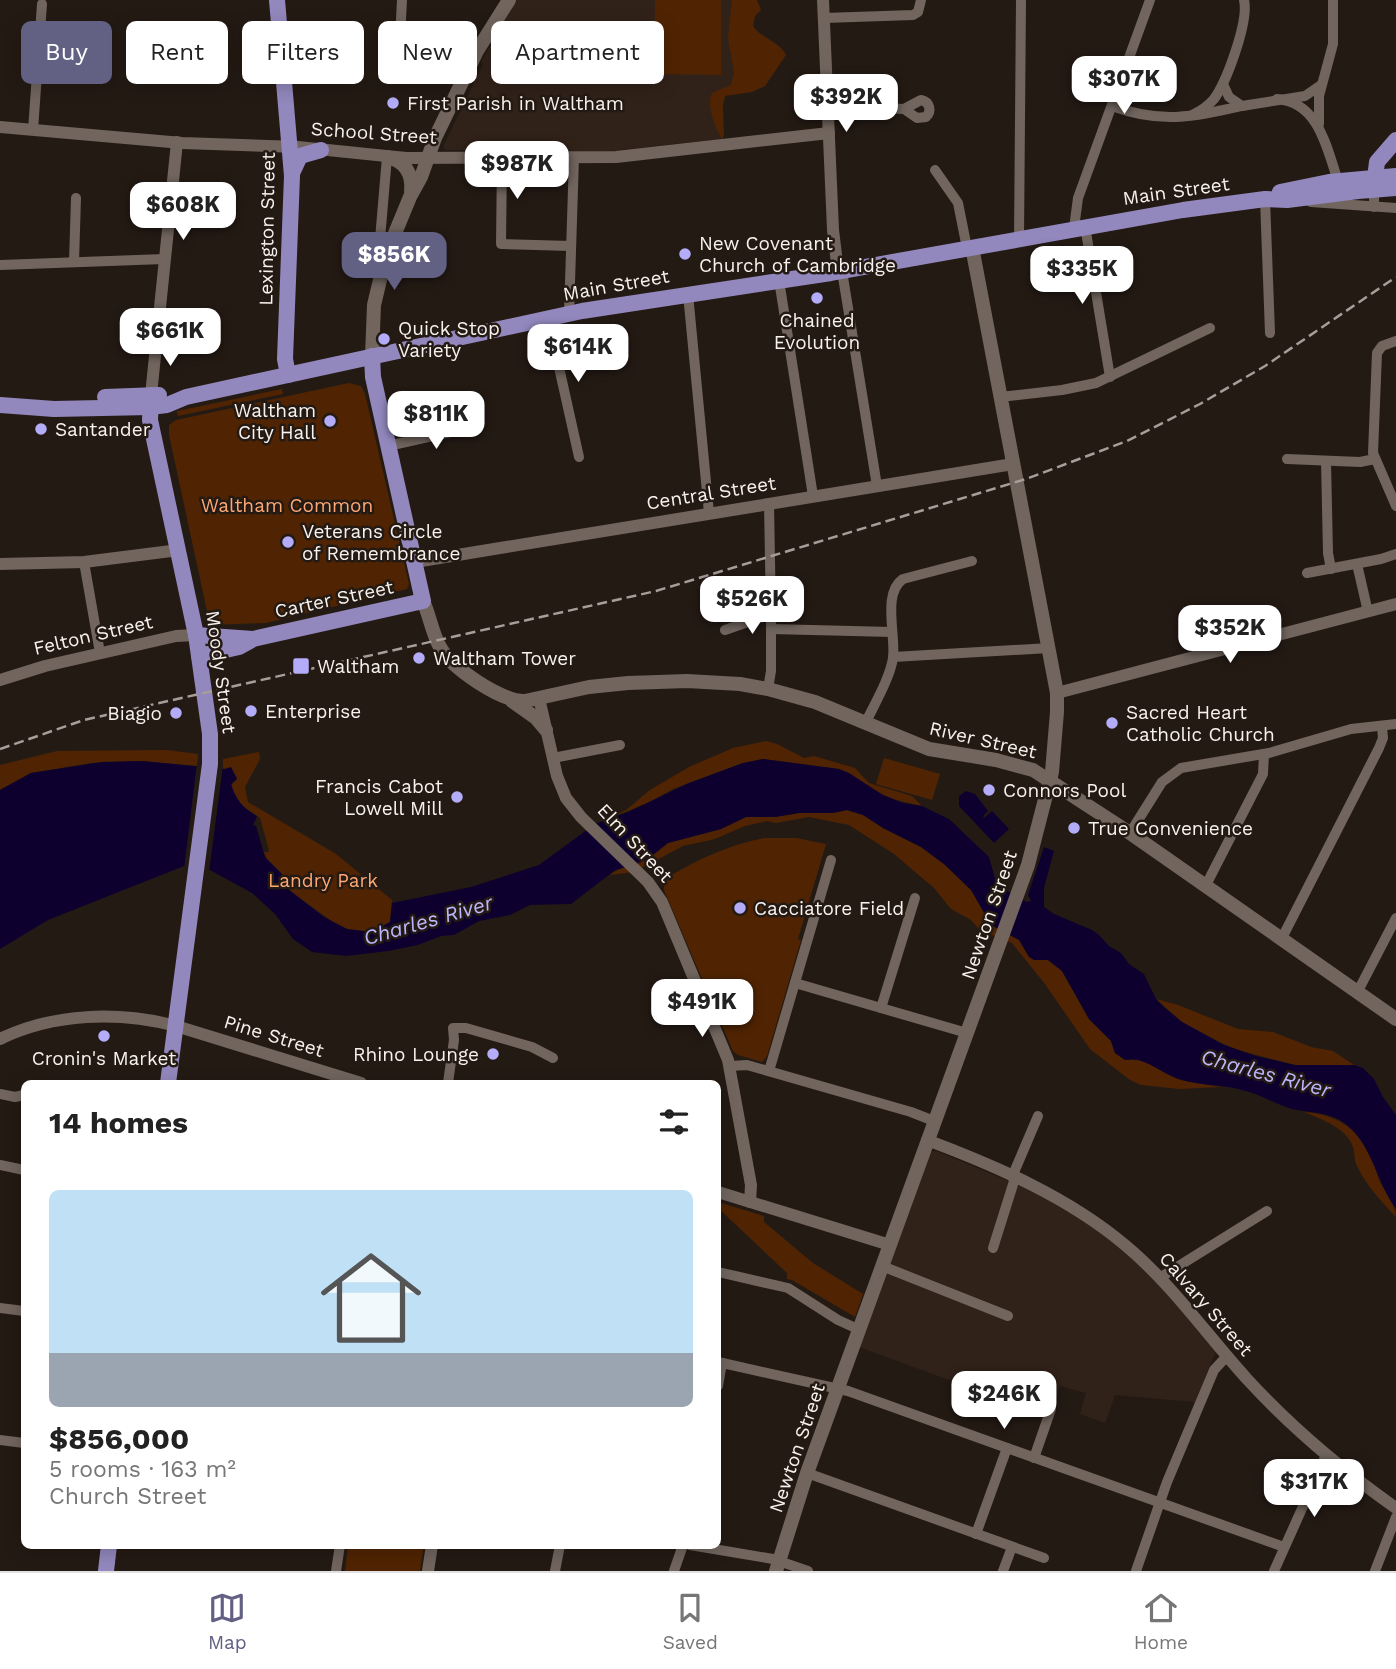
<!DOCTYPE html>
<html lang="en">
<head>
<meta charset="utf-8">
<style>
  body { margin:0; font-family:"Work Sans",sans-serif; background:#f2f2f2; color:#222; height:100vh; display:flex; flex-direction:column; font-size:26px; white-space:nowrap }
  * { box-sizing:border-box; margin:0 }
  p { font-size:23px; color:#767676 }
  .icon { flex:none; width:38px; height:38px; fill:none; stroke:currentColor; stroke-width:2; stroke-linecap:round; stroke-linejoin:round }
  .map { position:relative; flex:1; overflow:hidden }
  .side { position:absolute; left:21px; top:1080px; width:700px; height:469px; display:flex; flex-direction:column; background:#fff; border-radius:10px; box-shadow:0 4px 18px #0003 }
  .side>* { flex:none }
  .hud { position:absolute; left:21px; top:21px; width:700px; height:63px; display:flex; gap:14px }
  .price { position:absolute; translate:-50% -60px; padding:0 16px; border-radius:14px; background:#fff; color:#222; font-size:23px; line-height:46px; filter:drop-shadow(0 2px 4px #0008) }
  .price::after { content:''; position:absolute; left:50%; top:42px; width:21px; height:16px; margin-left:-10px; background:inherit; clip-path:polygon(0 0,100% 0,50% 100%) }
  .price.current { background:#636183; color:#fff }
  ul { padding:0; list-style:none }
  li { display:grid; align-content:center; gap:14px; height:371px; padding:0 28px }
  li span { display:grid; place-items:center; height:217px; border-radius:10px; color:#555 }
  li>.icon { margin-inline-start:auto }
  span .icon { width:126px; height:126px; fill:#fffc; stroke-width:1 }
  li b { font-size:30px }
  h2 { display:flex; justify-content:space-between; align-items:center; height:84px; padding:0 28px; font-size:30px }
  .chip { padding:0 24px; border-radius:10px; background:#fff; box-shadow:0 4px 18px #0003; font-size:24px; line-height:63px }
  .chip.current { background:#636183; color:#fff }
  .tab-bar { display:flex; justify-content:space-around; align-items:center; height:98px; border-top:2px solid #e0e0e0; background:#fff; font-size:19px; color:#767676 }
  .tab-bar a { display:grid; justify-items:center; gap:4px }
  .tab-bar .current { color:#636183 }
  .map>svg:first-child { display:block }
</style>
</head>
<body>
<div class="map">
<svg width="1396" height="1571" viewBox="0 0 1396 1571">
  <rect width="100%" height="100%" fill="#241a14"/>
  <!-- built -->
  <g fill="#312219">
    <path d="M517,0H737L754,90L720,93L723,139L609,151L445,150L443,147L483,64L481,61Z"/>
    <path d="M936,1151L1035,1192L1088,1222L1143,1266L1216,1351L1195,1402L1115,1395L1105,1423L1080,1414L1086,1393L1060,1386L1050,1417L859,1347L930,1152Z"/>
  </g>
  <!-- green -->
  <g fill="#502402">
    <path d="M655,0H721V75L654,74Z"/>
    <path d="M732,0H757L761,10L755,16L753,26C762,39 780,42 786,55L765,86L752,92L725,96L723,105L724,135L722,139C715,127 706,106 712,93L731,85L734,73L728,38Z"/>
    <path d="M349,383L361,386L365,394L409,584L407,589L266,623L210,625L169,435V425L176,420Z"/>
    <path d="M282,389L283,394L178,416L177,411Z"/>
    <path d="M766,741L777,744L804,758L814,756L855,768L869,783L912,796L922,806C904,802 889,799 873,790C861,783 852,774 839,769L763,759L743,763L673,789L650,802L605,820L626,810L650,790L689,767L733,748Z"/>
    <path d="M167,750L198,754L197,766L142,761L91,763L31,773L0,790V765L57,751Z"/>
    <path d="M259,752L260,759L245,787L248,802L336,854L392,900L390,922L373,931H363L347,929L333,922L291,892L281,873L268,862L264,852H268L269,850L260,818L239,804L231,786L237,778L231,768L223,769V759Z"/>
    <path d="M884,758L940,774L932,800L876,784Z"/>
    <path d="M847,810L863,815L883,828L921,847L944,864L971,890L982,905L989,922L1019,940L1037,960H1048L1062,971L1089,1019L1111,1041L1115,1053L1125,1060L1139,1058L1180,1080L1221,1087L1180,1089L1141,1085L1130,1080L1090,1049L1045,984L1012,943L980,930L971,920L951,909L934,888L894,854L849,825L809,817L776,823L767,821L745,826L715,839L683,846L634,872L610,875L618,869L640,863L668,843L721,829L746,817H775L799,813H833Z"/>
    <path d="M764,838H796L826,844L798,939L801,940L767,1056L762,1062L738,1055L733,1051L664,890V882L668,877C699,859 728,845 764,838Z"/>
    <path d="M1156,999L1178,1005L1238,1029L1273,1032L1311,1047L1333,1051L1354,1065H1295L1233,1049L1182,1022Z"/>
    <path d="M1304,1112C1334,1114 1358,1127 1371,1156C1375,1164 1376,1173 1380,1182C1386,1193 1396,1205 1396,1217C1382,1202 1367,1186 1358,1168C1354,1162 1355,1154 1353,1147C1347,1128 1321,1119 1304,1112Z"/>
    <path d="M718,1202L764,1216V1222L813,1263L863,1294L855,1317L792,1280L787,1279V1273L718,1208Z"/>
    <path d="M348,1545H424L420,1571H345Z"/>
  </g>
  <!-- water -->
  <g fill="#0d002f">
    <path d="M763,759L839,769L849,773L883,795L903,803L922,806L949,819L989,857L996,882L1005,890L1027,902L1031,901L1028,895L1044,847L1054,851L1044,888V907L1054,914L1092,930L1099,935L1109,946L1121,953L1129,964L1144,974L1156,999L1165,1008L1182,1022L1222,1044L1256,1056L1295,1065H1354L1363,1068L1374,1079L1383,1097L1396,1115V1209C1377,1183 1373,1148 1348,1126C1333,1112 1311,1113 1292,1109C1275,1104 1260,1094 1242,1090C1222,1084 1199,1086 1179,1079C1160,1073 1145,1056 1125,1060L1115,1053L1111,1041L1089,1019L1062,971L1048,960H1034L1029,957L1019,940L991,925L971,890L944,864L921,847L883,828L863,815L847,810L833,813H799L775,817H746L721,829L668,843L648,859L614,871L571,904L530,905L510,915L479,921L454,935L441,936L418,945L388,951L346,956L312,952L293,939L275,914L252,893L210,870L184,866L48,920L0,949V790L31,773L102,762L142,761L225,769L231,767L237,779L231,784C236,800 243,808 257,816L253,825L256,826L265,857L281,873L288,889L324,917L347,929L363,931H373L390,922L392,903L471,887L539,865L595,824L628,812L689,783L743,763Z"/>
    <path d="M966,791L975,794L988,811L983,816L984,818L992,811L1009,829L994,843L959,806V796Z"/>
  </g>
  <!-- pier -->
  <path fill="#241a14" d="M197,763L223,766L209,872L184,869Z"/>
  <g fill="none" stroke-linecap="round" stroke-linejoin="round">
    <!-- minor -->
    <g stroke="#71655e" stroke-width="10">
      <path d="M824,18L913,15L918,12L921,0"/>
      <path d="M401,27L452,40L477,51"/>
      <path d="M400,39L402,0"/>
      <path d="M1223,84L1229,97L1242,106L1305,96L1321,85"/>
      <path d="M1277,99C1319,102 1327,149 1338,181L1342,185"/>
      <path d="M921,100C930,102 932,111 926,117L917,118L904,109Z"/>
      <path d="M828,106L904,109"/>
      <path d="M1112,106C1161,124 1192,117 1242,106"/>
      <path d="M1192,115C1201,111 1208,106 1214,99C1227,81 1249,21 1244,0"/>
      <path d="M1319,124V96L1333,44V0"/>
      <path d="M33,130L42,4"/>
      <path d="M387,157L380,239L391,245"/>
      <path d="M502,158L501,244L571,246"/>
      <path d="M935,170L958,203L967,248"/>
      <path d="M1370,189H1374V207"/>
      <path d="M1265,199L1270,333"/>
      <path d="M1311,202L1396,208"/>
      <path d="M1085,226L1110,377"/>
      <path d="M1074,228L1078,198L1150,0"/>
      <path d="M1019,238L1021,0"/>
      <path d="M385,260L423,271"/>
      <path d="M74,262L76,198"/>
      <path d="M0,265L164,259"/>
      <path d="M842,271L877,486"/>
      <path d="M779,280L813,496"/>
      <path d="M688,294L709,513"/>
      <path d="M569,313L574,158"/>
      <path d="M548,318L579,457"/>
      <path d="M1396,341L1382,346L1377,353L1373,453L1396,506"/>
      <path d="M1000,397L1062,390L1096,383L1210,328"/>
      <path d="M388,446L477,426"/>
      <path d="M1287,459L1360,462L1375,459"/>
      <path d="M1326,461L1328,553L1331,569"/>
      <path d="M84,562L100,653"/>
      <path d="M1357,564L1368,612"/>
      <path d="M1307,573L1381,559L1396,554"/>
      <path d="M771,629L892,632"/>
      <path d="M725,630L762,617L771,616"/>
      <path d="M893,657L1049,648"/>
      <path d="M768,689L771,671V616L769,503"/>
      <path d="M865,724C874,705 890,678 893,658C896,635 882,593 903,579L972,561"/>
      <path d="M553,758L620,745"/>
      <path d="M1130,833L1162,782L1181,768L1269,753L1351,729L1396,724"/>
      <path d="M1206,885L1263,774L1264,754"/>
      <path d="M1282,938L1379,748L1383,738L1382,727"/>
      <path d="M795,983L967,1033"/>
      <path d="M1358,991L1396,918"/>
      <path d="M881,1008L915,898"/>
      <path d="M730,1066L747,1065L911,1112L934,1121"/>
      <path d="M769,1071L831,860"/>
      <path d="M448,1083L454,1040L453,1028H466L532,1047L553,1058"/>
      <path d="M0,1094L15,1097L24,1095"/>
      <path d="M0,1165L24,1170"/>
      <path d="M1012,1177L1038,1116"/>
      <path d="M993,1248L1015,1178"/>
      <path d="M882,1266L1008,1316"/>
      <path d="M718,1272L788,1288L838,1320L860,1330"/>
      <path d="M1161,1277L1267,1211"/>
      <path d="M0,1308L24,1311"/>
      <path d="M718,1362L848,1391L1284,1547"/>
      <path d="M718,1386L722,1363"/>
      <path d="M0,1440L24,1443"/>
      <path d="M1034,1458L1051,1409"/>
      <path d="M807,1473L1044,1558"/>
      <path d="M976,1534L1007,1448"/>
      <path d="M690,1545L773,1559L808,1571"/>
      <path d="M336,1571L340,1545"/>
      <path d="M555,1571L560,1545"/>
      <path d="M674,1571L683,1545"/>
      <path d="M1003,1571L1012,1547"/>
      <path d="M1136,1571L1167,1482L1214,1370L1227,1356"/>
      <path d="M1274,1571L1326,1455"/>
      <path d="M1375,1571L1396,1517"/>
    </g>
    <!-- tertiary -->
    <g stroke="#71655e" stroke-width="12">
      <path d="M823,0L833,230L838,271"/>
      <path d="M0,127L182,143L298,147L406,158L616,157L829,133"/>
      <path d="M151,395L177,142"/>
      <path d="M415,562L1013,464"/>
      <path d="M0,564L84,562L179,550"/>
      <path d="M0,680L45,666L176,636L196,635"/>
      <path d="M1057,693L1396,604"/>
      <path d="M539,698L557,776L566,798L581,817L648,882L662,902L728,1060L751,1185L750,1202"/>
      <path d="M0,1039C54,1013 118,1011 176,1026L361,1083"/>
      <path d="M927,1140C996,1166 1068,1197 1125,1245C1172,1284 1206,1334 1247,1379C1291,1427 1342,1470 1396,1508"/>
      <path d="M718,1192L890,1245"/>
      <path d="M428,1571L432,1545"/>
    </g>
    <!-- secondary -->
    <g stroke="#71655e" stroke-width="14">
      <path d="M387,157C405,161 413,173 411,192"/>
      <path d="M372,356L374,305L386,255L410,197L421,177L435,138L477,51L509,0"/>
      <path d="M423,601C430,616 432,633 440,647C451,668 502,702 525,701L589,687L628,683L687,681L740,684L768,689L815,702L929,749L996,760L1033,770L1130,833L1396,1019"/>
      <path d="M512,701L536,718L546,730"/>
      <path d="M776,1571L807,1473L1028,865L1052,772L1057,712V693L972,247"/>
    </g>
    <!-- primary -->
    <g stroke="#9388bd" stroke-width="16">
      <path d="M277,0L292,176L285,359L288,375"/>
      <path d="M293,171L300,156L321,150"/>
      <path d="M1374,186L1377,162L1396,140"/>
      <path d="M1280,192L1329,182L1396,176"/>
      <path d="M151,395L150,420L196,635L210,734V764L168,1083"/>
      <path d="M105,397L159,395"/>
      <path d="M0,405L54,409L150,407L167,405L186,397L582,311L831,273L1183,210L1265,199L1287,200L1358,191L1396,188"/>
      <path d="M196,635L253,639L423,601L373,377L372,356"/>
      <path d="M199,656L239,647L250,641"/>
      <path d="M106,1571L109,1545"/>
    </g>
    <!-- rail -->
    <path stroke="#a79e9a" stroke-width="2.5" stroke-dasharray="10 5" stroke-linecap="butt" d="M0,749L84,720L656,591L1026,479L1127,441L1200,404L1265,366L1396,277"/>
  </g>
  <!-- markers -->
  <g fill="#b3adf9" stroke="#241a14" stroke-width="2.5">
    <circle cx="393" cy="103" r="7"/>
    <circle cx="685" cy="254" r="7"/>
    <circle cx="817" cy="298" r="7"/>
    <circle cx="384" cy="339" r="7"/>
    <circle cx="330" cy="421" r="7"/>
    <circle cx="41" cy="429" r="7"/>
    <circle cx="288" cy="542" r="7"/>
    <circle cx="419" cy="658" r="7"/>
    <rect x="292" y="657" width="18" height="18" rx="3.5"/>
    <circle cx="251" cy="711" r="7"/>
    <circle cx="176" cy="713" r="7"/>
    <circle cx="1112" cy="723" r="7"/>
    <circle cx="989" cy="790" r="7"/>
    <circle cx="457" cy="797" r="7"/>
    <circle cx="1074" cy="828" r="7"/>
    <circle cx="740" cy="908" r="7"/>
    <circle cx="104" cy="1036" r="7"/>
    <circle cx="493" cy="1054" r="7"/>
  </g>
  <g text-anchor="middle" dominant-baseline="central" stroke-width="5" stroke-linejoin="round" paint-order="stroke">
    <!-- poi labels -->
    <g font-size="19" fill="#f9f1ed" stroke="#241a14" text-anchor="start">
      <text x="407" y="103">First Parish in Waltham</text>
      <text x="699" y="243">New Covenant<tspan x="699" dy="22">Church of Cambridge</tspan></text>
      <text x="817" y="320" text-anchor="middle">Chained<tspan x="817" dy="22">Evolution</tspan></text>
      <text x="398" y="328">Quick Stop<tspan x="398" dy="22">Variety</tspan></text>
      <text x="316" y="410" text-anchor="end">Waltham<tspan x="316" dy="22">City Hall</tspan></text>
      <text x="55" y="429">Santander</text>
      <text x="302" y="531">Veterans Circle<tspan x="302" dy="22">of Remembrance</tspan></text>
      <text x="433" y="658">Waltham Tower</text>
      <text x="317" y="666">Waltham</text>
      <text x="265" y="711">Enterprise</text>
      <text x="1126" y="712">Sacred Heart<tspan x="1126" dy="22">Catholic Church</tspan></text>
      <text x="162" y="713" text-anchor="end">Biagio</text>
      <text x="443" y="786" text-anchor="end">Francis Cabot<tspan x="443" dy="22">Lowell Mill</tspan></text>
      <text x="1003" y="790">Connors Pool</text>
      <text x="1088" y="828">True Convenience</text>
      <text x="754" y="908">Cacciatore Field</text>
      <text x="479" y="1054" text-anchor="end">Rhino Lounge</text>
      <text x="104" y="1058" text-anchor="middle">Cronin's Market</text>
    </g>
    <!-- street labels -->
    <g font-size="19" fill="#f9f1ed" stroke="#241a14">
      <text transform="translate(374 133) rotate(4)">School Street</text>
      <text transform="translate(1176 191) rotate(-8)">Main Street</text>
      <text transform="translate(267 229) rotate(-89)">Lexington Street</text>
      <text transform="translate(616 285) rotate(-10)">Main Street</text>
      <text transform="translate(711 493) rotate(-9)">Central Street</text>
      <text transform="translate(334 599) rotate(-12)">Carter Street</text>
      <text transform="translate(93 635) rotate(-13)">Felton Street</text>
      <text transform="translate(221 672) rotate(82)">Moody Street</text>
      <text transform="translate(983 740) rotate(13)">River Street</text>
      <text transform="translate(635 843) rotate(47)">Elm Street</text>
      <text transform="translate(989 915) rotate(-71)">Newton Street</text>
      <text transform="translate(274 1036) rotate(17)">Pine Street</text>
      <text transform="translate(1206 1304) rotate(49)">Calvary Street</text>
      <text transform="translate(797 1448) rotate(-71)">Newton Street</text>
    </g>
    <!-- park labels -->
    <g font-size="19" fill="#fda773" stroke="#241a14">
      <text x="287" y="505">Waltham Common</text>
      <text x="323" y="880">Landry Park</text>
    </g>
    <!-- water labels -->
    <g font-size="21" font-style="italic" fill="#bcb6fc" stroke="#241a14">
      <text transform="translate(428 920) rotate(-16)">Charles River</text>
      <text transform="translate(1266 1073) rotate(15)">Charles River</text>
    </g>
  </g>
</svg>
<b class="price" style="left:1124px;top:116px">$307K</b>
<b class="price" style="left:846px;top:134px">$392K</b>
<b class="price" style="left:517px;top:201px">$987K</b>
<b class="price" style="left:183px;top:242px">$608K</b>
<b class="price current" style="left:394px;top:292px">$856K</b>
<b class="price" style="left:1082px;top:306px">$335K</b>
<b class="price" style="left:170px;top:368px">$661K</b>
<b class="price" style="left:578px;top:384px">$614K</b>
<b class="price" style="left:436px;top:451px">$811K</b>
<b class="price" style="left:752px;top:636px">$526K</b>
<b class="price" style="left:1230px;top:665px">$352K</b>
<b class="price" style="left:702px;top:1039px">$491K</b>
<b class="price" style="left:1004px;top:1431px">$246K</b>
<b class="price" style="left:1314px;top:1519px">$317K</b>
<div class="hud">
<a class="chip current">Buy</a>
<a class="chip">Rent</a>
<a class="chip">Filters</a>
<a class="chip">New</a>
<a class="chip">Apartment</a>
</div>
<section class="side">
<h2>14 homes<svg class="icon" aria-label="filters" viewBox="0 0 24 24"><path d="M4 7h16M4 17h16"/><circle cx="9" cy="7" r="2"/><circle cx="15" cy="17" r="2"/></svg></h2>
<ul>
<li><span style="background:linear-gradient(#bfe0f5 75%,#9aa5b1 0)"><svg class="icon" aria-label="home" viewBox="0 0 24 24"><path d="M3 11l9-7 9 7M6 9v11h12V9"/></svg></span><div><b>$856,000</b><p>5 rooms · 163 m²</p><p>Church Street</p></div></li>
</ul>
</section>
</div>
<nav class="tab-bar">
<a class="current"><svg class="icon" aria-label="map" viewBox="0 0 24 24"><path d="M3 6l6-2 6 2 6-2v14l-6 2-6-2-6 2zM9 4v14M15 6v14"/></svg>Map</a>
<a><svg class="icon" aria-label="saved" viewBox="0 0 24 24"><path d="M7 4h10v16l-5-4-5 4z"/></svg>Saved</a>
<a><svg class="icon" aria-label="home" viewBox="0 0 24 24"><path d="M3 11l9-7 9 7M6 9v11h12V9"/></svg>Home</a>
</nav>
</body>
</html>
